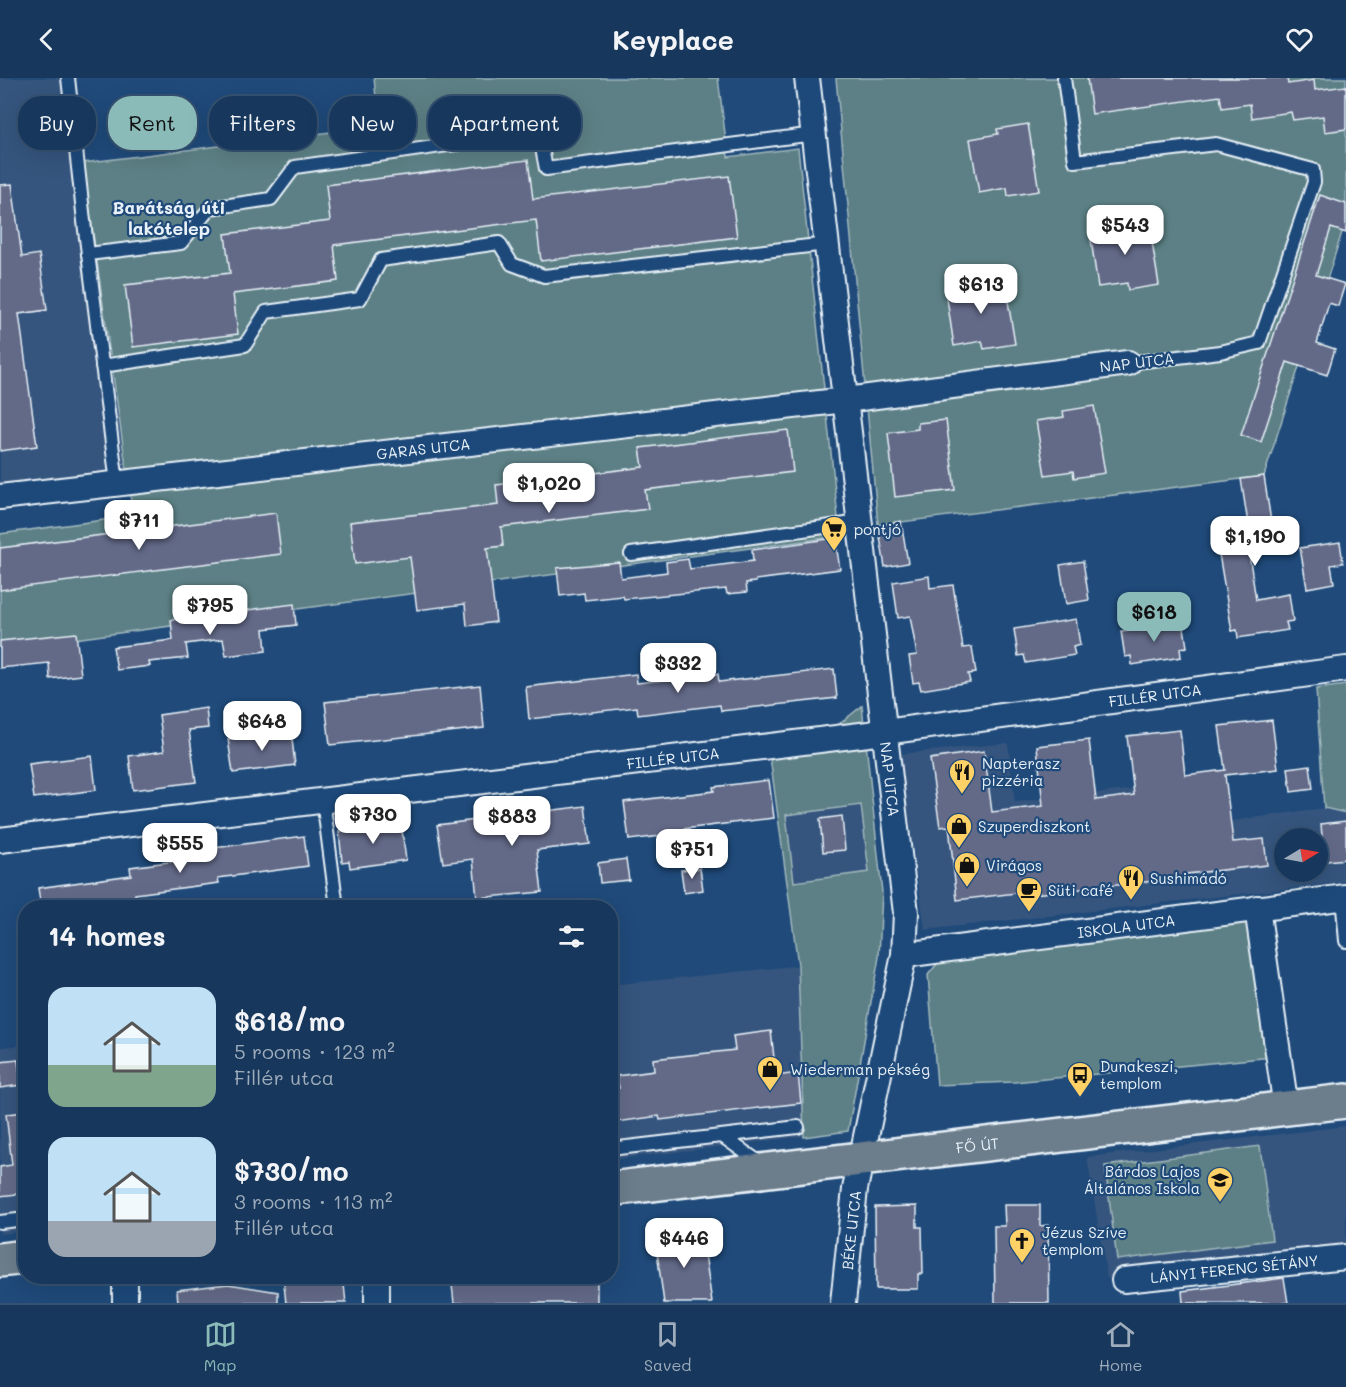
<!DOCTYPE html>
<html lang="en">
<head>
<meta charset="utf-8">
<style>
  body { margin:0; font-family:Mali,sans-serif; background:#244365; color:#f1f3f6; height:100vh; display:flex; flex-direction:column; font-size:22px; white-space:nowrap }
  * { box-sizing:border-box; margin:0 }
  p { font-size:20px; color:#9eacbb }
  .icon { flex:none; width:33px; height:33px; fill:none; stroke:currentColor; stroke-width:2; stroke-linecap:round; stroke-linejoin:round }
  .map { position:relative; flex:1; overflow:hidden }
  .drawer { position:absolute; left:18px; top:822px; width:600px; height:384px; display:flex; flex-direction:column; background:#17385c; border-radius:24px; box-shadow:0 6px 24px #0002,0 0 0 2px #365272 }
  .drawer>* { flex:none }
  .hud { position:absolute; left:18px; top:18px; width:600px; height:54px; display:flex; gap:12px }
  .needle { width:39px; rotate:80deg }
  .tools { position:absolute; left:1274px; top:750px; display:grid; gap:12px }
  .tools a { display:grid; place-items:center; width:54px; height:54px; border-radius:50%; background:#17385c; box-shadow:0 6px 24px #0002,0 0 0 2px #365272; font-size:30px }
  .price { position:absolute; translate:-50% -51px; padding:0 14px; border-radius:12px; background:#fff; color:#222; font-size:20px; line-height:39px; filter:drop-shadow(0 2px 3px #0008) }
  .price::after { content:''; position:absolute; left:50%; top:36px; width:18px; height:14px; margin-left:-9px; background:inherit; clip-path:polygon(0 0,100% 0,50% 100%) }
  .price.on { background:#8bbbb9; color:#111 }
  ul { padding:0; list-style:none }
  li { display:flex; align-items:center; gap:18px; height:150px; padding:0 30px }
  li span { display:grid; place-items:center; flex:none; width:168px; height:120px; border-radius:18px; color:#555 }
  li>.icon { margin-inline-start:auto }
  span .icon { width:72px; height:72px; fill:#fffc; stroke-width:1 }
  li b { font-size:26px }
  h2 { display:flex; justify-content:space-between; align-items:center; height:72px; padding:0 30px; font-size:26px }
  .pill { padding:0 21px; border-radius:24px; background:#17385c; box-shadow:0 6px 24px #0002,0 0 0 2px #365272; font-size:21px; line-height:54px }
  .pill.on { background:#8bbbb9; color:#111 }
  header { display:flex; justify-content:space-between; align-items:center; height:78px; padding:0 30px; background:#17385c; font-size:27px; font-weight:700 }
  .tabs { display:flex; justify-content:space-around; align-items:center; height:84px; border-top:2px solid #365272; background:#17385c; font-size:16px; color:#9eacbb }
  .tabs a { display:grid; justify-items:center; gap:3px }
  .tabs .on { color:#8bbbb9 }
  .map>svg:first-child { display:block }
</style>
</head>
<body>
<header><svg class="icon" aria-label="back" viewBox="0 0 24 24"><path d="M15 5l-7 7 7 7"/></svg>Keyplace<svg class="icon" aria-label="heart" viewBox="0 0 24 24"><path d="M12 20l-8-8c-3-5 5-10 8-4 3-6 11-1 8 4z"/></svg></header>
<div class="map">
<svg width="1346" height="1225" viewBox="0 0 1346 1225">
  <rect width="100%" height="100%" fill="#1f4a7a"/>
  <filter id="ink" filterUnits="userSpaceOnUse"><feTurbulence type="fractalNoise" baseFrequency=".0167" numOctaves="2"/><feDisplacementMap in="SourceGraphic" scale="12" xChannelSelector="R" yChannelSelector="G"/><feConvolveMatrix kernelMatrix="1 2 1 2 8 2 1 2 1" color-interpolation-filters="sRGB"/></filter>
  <g filter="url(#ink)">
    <!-- built -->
    <g fill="#34547e" fill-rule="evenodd">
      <path d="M0,0H75L83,85L128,409L0,427Z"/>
      <path d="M1008,665L1015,724L1191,705L1196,748L1324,730L1346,735V804L925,852L900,676ZM1284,760H1317V794H1284Z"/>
      <path d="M862,727L869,794L794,804L785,736Z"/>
      <path d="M879,879L848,1053L611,1082L610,907Z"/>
      <path d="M25,967V1153L0,1156V969Z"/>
      <path d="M1346,1048V1170L1107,1201L1087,1079Z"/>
    </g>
    <!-- green -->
    <g fill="#5b8085" stroke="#a2b8be" stroke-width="1.5" fill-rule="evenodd">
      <path d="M374,0H718L728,79L798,70L840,458L0,571V456L133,438L83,85L379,48Z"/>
      <path d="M836,0H1346V142L1264,398L878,447Z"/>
      <path d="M1346,607V735L1324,730L1316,611Z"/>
      <path d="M862,628L882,814L879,879L848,1053L804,1059L798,887L767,657L838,647ZM861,727L869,794L794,804L786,737Z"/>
      <path d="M1251,837L1272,979L1014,1004L937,1007L928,897L950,870Z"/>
      <path d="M1260,1068L1272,1162L1117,1182L1105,1088Z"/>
    </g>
    <!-- building -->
    <g fill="#646b88" stroke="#e8f1f8" stroke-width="1.5">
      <path d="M1087,0H1287L1288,6L1314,2L1315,12L1346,8V51L1325,54L1323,38L1293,42L1291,34L1252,40L1250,26L1222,30L1220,18L1092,36Z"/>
      <path d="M1028,46L1039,113L1008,118L1007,110L979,115L970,61L998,56L997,51Z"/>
      <path d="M528,82L533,121L729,98L737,159L541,183L536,142L334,167L338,203L233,216L238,256L133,269L125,207L230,195L225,156L330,143L326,107Z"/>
      <path d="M12,106L22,179L39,176L47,232L19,236L37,368L0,373V107Z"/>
      <path d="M1320,117L1346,126V155L1331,150L1316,197L1345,206L1338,228L1329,225L1317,265L1335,271L1327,297L1287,284L1261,364L1241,357Z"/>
      <path d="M1148,140L1159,207L1128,212L1127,205L1098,209L1090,155L1118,151L1117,145Z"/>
      <path d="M1004,199L1015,266L984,271L982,263L954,268L946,214L974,209L972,204Z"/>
      <path d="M1094,328L1105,395L1074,400L1073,393L1045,397L1036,343L1064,339L1063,333Z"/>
      <path d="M946,342L955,412L895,419L888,355L918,351V345Z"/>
      <path d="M788,352L793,394L645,412L648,431L501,449L503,468L487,470L496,544L467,548L465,526L417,532L410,479L355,486L350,444L498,427L496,407L643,389L640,370Z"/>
      <path d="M1264,398L1272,450L1291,447L1295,469L1249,476L1256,522L1289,516L1293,543L1286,544L1288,552L1238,560L1237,552L1232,553L1219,476L1229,474L1226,456L1249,452L1241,401Z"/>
      <path d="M276,435L281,476L0,512V470Z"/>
      <path d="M901,443L908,485L885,489L878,447Z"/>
      <path d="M835,460L840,491L756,502V504L746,505L747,514L727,516L726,511L624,521L623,518L585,522L584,515L560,518L557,490L619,484L621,500L667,494L666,484L688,481L690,491L753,483L752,472Z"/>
      <path d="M1340,464L1343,485L1331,487L1334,505L1307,510L1300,470Z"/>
      <path d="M1083,483L1089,522L1066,526L1060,487Z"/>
      <path d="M929,498L930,510L953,507L963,570L972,569L976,595L968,596L970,604L921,612L919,604L913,605L909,578L917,577L910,538L898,540L893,504Z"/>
      <path d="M294,526L296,547L264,551L266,573L226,578L223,561L186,566L188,580L149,584L150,588L117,592L113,569L173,562L171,542Z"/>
      <path d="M1076,541L1080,567L1073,569L1075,577L1026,585L1024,577L1018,578L1014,551Z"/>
      <path d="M1183,543L1187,569L1180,570L1181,579L1132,587L1131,578L1125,579L1121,553Z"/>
      <path d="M76,555L81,597L50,601L49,585L0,590V563Z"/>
      <path d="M834,591L837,620L721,633L720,627L638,637L637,629L529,641L526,609L636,596L637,605L718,596L719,604Z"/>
      <path d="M480,607L484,650L330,667L325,624Z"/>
      <path d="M206,630L208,650L189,652L196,704L133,712L129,678L164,673L159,637Z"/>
      <path d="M1272,642L1278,691L1225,697L1233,764L1264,761L1267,787L1187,796V799L1145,804L1025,817V814L957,822L949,748L940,749L930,681L984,673L992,734L1043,728L1037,668L1089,662L1096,722L1134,717L1127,658L1180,652L1185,697L1225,692L1219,648Z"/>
      <path d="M291,652L295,687L233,695L228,661Z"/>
      <path d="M92,678L96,712L34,720L29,686Z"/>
      <path d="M1310,687L1313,711L1291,714L1288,690Z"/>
      <path d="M769,702L774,740L684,751L685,755L629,762L624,724L714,713L713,709Z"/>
      <path d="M585,728L590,766L537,772L542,814L477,820L473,781L443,785L437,747Z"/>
      <path d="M842,738L845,772L823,774L820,741Z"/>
      <path d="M1346,743V781L1317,784V760L1322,759L1321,746Z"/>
      <path d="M401,745L406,782L350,790L349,783L342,784L339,753Z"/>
      <path d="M304,758L308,788L218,800L219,805L135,816V822L76,830H41L38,810L131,797L130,789L215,778L214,770Z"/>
      <path d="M626,781L629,802L600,805L598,785Z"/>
      <path d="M700,790L703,812L684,815L681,792Z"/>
      <path d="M771,953L776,998L798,995L801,1025L660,1042L659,1038L610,1045V1011L619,1010L617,998L654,993L653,981L735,972L733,958Z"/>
      <path d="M18,982L21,1007L0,1010V984Z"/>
      <path d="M26,1034V1115L0,1118V1089L12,1087L6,1036Z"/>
      <path d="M1004,1127H1040V1148L1048,1147L1049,1225H995L994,1148H1005Z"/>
      <path d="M917,1128V1149H922L923,1196H918V1211H876L875,1129Z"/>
      <path d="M702,1154L712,1225H664L655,1160Z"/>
      <path d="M283,1198H343L346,1225H286Z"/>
      <path d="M451,1198H597V1225H454Z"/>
      <path d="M1284,1200L1288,1225H1183L1182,1213Z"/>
      <path d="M228,1206L278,1214V1225H178L177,1212Z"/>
    </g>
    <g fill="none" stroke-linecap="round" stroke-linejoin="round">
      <!-- lane casing -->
      <g stroke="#e8f1f8" stroke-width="16">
        <g id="lane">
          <path d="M68,0L85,152L117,405"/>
          <path d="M1064,0L1075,83L1216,66L1313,92L1314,104L1259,265L1220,274L1128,285"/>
          <path d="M88,176L181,165L210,130L271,121L295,89L539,54L546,91L814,56"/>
          <path d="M102,288L245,267L266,234L360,221L381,182L499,165L512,186L544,198L827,166"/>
          <path d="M631,476L860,444"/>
          <path d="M323,722L337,830"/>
          <path d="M1342,819L1346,863"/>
          <path d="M722,1058L763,1087"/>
          <path d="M610,1071L798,1049"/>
          <path d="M0,1144L26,1141"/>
        </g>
      </g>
      <!-- street casing -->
      <g stroke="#e8f1f8" stroke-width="28">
        <g id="street">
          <path id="s1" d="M807,0L906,835L904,877L855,1111L843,1225"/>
          <path id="s2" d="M0,419L846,322L1128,285"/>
          <path id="s3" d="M0,762L885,654L1346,591"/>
          <path d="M1257,830L1286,1030"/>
          <path id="s4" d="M904,877L1346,819"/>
          <path d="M125,1198V1225"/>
          <path id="s5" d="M1124,1202L1346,1179"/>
          <path d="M377,1225V1198"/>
        </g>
      </g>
      <!-- primary casing -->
      <g stroke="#e8f1f8" stroke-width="38">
        <g id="primary">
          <path id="s6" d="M610,1111L1346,1023"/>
          <path d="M0,1182L26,1179"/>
        </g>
      </g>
      <!-- lane -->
      <use href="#lane" stroke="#1f4a7a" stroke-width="12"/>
      <!-- street -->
      <use href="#street" stroke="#1f4a7a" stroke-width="24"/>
      <!-- primary -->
      <use href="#primary" stroke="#6c7d8c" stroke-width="33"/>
    </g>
  </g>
  <!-- icons -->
  <defs>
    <g id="supermarket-pin" transform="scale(1.35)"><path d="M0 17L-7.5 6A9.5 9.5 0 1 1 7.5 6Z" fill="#ffd166" stroke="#1f4a7a"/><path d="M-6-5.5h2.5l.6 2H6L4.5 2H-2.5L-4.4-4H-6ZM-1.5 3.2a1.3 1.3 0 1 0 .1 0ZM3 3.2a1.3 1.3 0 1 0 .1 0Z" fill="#111"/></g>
    <g id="restaurant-pin" transform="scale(1.35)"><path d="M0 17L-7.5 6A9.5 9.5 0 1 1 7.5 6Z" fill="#ffd166" stroke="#1f4a7a"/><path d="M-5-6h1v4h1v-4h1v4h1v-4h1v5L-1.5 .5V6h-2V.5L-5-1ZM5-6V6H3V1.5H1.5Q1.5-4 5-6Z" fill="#111"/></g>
    <g id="shop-pin" transform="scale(1.35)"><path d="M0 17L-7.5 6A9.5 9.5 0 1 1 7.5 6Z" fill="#ffd166" stroke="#1f4a7a"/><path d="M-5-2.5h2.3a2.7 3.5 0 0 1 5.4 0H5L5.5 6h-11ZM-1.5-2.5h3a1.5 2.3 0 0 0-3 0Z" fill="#111"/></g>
    <g id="cafe-pin" transform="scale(1.35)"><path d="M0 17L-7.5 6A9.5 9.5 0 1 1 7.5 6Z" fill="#ffd166" stroke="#1f4a7a"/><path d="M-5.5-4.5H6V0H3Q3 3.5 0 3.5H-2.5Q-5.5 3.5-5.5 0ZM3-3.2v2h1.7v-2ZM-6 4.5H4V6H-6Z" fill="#111"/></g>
    <g id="bus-pin" transform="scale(1.35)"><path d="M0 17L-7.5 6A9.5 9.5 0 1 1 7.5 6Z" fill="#ffd166" stroke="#1f4a7a"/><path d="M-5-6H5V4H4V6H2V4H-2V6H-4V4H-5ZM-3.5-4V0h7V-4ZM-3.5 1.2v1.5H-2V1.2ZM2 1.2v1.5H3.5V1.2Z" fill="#111"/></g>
    <g id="school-pin" transform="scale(1.35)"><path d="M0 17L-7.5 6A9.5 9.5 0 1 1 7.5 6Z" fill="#ffd166" stroke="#1f4a7a"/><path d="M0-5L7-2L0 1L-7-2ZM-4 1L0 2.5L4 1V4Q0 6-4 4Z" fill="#111"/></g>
    <g id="church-pin" transform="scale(1.35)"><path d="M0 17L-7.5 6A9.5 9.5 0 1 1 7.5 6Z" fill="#ffd166" stroke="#1f4a7a"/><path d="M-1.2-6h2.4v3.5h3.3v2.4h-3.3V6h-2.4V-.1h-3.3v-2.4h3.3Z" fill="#111"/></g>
  </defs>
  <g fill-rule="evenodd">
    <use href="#supermarket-pin" x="834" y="451"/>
    <use href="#restaurant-pin" x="962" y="694"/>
    <use href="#shop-pin" x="959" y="748"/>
    <use href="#shop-pin" x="967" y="787"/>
    <use href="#restaurant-pin" x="1131" y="800"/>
    <use href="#cafe-pin" x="1029" y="812"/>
    <use href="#shop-pin" x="770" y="991"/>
    <use href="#bus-pin" x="1080" y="997"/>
    <use href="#school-pin" x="1220" y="1102"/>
    <use href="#church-pin" x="1022" y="1163"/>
  </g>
  <g text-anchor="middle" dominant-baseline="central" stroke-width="4.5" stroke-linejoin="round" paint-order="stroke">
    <!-- street labels -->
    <g font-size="15" fill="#e8f1f8" stroke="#1f4a7a">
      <text transform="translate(1137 284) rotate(-7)">NAP UTCA</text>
      <text stroke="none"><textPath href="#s2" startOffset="426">GARAS UTCA</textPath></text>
      <text stroke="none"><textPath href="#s3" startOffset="1164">FILLÉR UTCA</textPath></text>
      <text stroke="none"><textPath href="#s3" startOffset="678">FILLÉR UTCA</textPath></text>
      <text stroke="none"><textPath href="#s1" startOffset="706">NAP UTCA</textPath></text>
      <text stroke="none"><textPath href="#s4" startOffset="224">ISKOLA UTCA</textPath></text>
      <text stroke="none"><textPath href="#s6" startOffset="370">FŐ ÚT</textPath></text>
      <text transform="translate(851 1152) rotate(-84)">BÉKE UTCA</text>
      <text stroke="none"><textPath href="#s5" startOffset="111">LÁNYI FERENC SÉTÁNY</textPath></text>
    </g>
    <!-- poi labels -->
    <g font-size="15" fill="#e8f1f8" stroke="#1f4a7a" text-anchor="start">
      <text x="854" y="451">pontjó</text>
      <text x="982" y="685">Napterasz<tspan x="982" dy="17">pizzéria</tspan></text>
      <text x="978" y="748">Szuperdiszkont</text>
      <text x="986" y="787">Virágos</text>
      <text x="1150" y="800">Sushimádó</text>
      <text x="1048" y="812">Süti café</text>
      <text x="1100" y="988">Dunakeszi,<tspan x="1100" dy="17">templom</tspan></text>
      <text x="790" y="991">Wiederman pékség</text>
      <text x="1200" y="1093" text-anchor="end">Bárdos Lajos<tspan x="1200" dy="17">Általános Iskola</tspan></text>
      <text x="1042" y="1154">Jézus Szíve<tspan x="1042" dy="17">templom</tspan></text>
    </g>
    <!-- quarter labels -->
    <g font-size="18" font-weight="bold" fill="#e8f1f8" stroke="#1f4a7a">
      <text x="169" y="129">Barátság úti<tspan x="169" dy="21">lakótelep</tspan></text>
    </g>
  </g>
</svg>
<div class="tools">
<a><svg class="needle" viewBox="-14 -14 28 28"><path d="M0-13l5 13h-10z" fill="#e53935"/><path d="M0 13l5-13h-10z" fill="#9eacbb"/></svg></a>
</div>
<b class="price" style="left:1125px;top:178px">$543</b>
<b class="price" style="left:981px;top:237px">$613</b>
<b class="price" style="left:549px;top:436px">$1,020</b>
<b class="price" style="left:139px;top:473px">$711</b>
<b class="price" style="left:1255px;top:489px">$1,190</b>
<b class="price" style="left:210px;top:558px">$795</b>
<b class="price on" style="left:1154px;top:565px">$618</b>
<b class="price" style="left:678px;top:616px">$332</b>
<b class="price" style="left:262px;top:674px">$648</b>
<b class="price" style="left:373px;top:767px">$730</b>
<b class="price" style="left:512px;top:769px">$883</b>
<b class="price" style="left:180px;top:796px">$555</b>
<b class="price" style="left:692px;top:802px">$751</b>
<b class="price" style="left:684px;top:1191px">$446</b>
<div class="hud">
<a class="pill">Buy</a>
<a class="pill on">Rent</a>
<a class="pill">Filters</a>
<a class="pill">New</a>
<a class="pill">Apartment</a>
</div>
<section class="drawer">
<h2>14 homes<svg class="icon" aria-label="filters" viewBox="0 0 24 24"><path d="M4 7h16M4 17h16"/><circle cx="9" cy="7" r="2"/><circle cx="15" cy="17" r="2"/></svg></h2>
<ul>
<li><span style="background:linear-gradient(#bfe0f5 65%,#7fa58c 0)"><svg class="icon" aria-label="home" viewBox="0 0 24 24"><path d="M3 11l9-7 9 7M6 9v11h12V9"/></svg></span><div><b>$618/mo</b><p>5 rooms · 123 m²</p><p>Fillér utca</p></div></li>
<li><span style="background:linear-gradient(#bfe0f5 70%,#9aa5b1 0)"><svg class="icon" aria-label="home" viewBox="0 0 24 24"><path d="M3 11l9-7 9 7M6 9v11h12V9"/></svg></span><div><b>$730/mo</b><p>3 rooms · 113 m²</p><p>Fillér utca</p></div></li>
</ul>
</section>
</div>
<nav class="tabs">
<a class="on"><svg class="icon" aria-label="map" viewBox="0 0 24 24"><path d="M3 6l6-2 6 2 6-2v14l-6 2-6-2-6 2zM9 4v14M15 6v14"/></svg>Map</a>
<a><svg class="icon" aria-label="saved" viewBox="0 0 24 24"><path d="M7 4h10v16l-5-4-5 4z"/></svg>Saved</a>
<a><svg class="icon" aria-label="home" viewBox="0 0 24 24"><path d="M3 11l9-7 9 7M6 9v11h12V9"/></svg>Home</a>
</nav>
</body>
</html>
